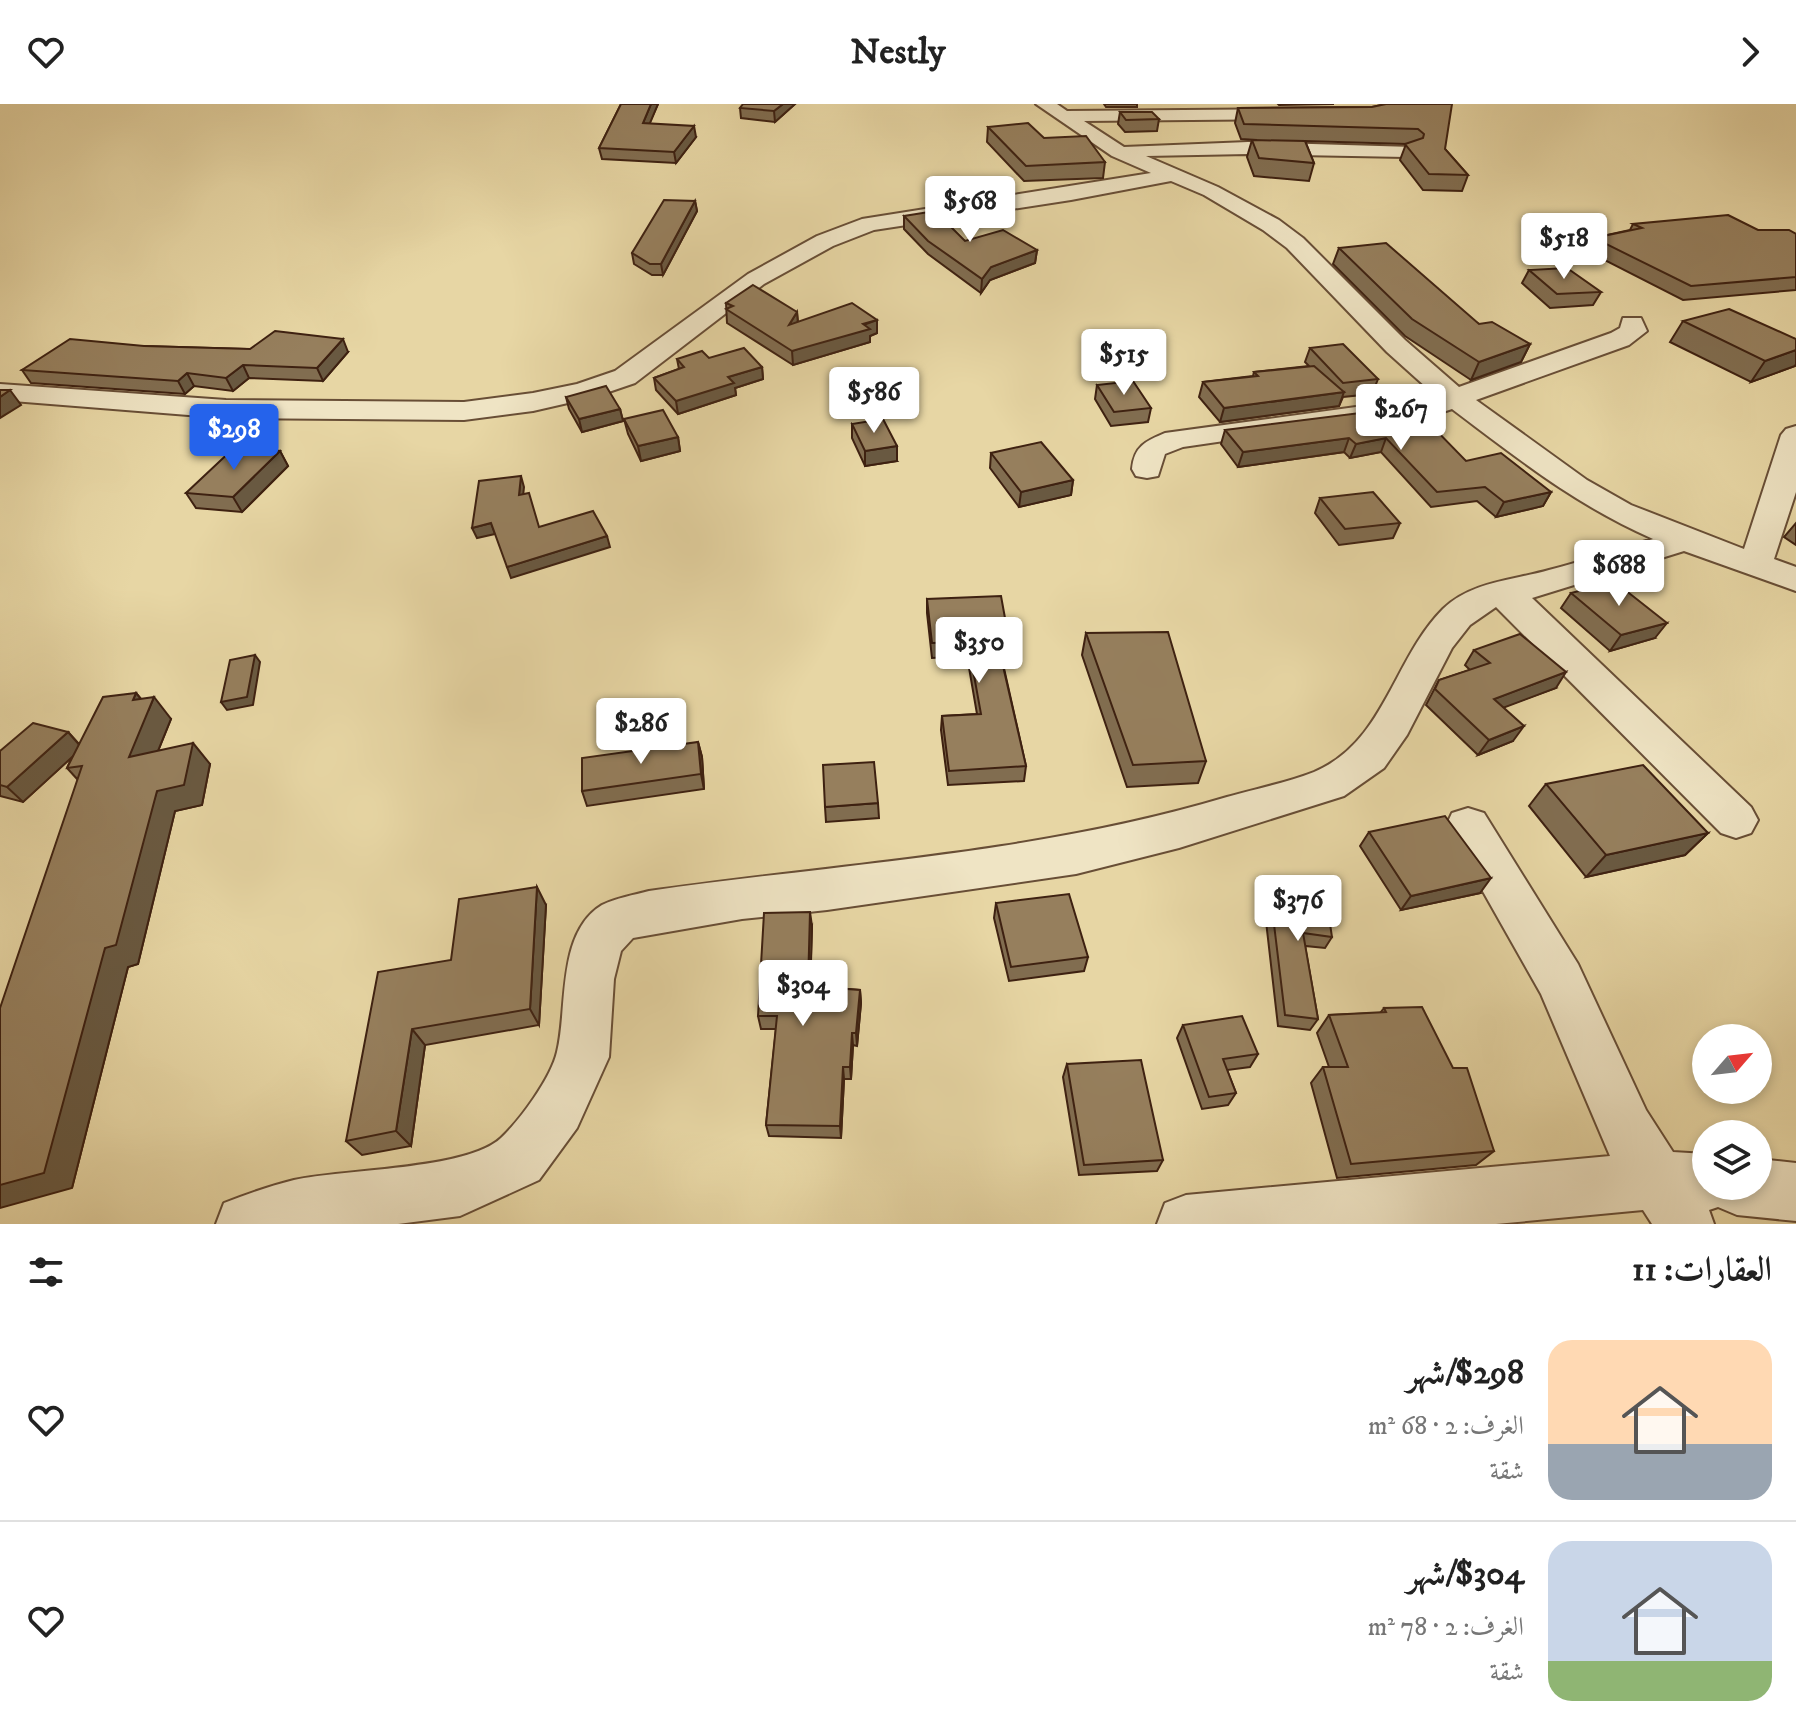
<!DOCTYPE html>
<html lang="ar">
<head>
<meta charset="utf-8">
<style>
  body { margin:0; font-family:"IM FELL DW Pica",Amiri,serif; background:#f2f2f2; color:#222; direction:rtl; height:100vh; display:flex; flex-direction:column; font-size:30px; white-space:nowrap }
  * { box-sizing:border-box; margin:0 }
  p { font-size:26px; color:#767676 }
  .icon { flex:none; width:44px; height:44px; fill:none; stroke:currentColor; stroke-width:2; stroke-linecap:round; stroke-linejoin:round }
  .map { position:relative; height:1120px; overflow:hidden; direction:ltr }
  .panel { display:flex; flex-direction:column; background:#fff; flex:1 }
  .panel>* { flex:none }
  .needle { width:52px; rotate:62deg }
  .fabs { position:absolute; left:1692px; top:920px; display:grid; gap:16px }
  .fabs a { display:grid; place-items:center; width:80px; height:80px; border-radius:50%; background:#fff; box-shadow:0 4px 12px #0003; font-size:40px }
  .price { position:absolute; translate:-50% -68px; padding:0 18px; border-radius:8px; background:#fff; color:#222; font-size:26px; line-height:52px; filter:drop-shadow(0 2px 4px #0008) }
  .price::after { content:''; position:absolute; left:50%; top:48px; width:24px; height:18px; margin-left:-12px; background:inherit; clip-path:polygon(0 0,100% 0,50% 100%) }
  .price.on { background:#2563eb; color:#fff }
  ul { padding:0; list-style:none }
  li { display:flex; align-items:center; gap:24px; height:200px; padding:0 24px }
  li+li { border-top:2px solid #e0e0e0 }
  li span { display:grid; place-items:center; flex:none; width:224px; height:160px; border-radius:24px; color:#555 }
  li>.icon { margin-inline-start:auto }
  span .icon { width:96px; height:96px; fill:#fffc; stroke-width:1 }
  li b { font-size:34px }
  h2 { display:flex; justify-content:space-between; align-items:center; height:96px; padding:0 24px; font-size:34px }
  header { display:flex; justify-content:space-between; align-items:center; height:104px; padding:0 24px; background:#fff; font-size:36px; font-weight:700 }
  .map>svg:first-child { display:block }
</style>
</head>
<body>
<header><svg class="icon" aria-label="forward" viewBox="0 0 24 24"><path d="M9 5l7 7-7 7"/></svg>Nestly<svg class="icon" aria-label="heart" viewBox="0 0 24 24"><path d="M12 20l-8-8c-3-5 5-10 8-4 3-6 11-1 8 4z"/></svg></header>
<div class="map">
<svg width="1796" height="1120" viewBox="0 0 1796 1120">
  <rect width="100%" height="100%" fill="#e7d6a4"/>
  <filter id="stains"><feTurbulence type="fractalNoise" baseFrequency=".0025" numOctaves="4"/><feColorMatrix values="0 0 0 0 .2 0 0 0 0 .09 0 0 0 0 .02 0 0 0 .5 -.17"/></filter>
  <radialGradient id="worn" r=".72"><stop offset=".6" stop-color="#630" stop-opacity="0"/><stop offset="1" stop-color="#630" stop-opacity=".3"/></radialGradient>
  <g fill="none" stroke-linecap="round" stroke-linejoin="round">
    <!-- minor casing -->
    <g stroke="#684e36" stroke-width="4">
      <g id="minor">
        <path d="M1036,0H1057L1067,7L1289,5L1298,10L1289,15L1084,17L1124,43L1248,38L1413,43L1416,47L1406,53L1248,50L1146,52L1218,83L1279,116L1303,134L1405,236L1459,283L1611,229L1620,224L1623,214H1641L1647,227L1629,241L1476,296L1587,376L1631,401L1744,445L1781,331L1786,325L1796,322V388L1774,455L1796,463V487L1684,447L1532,494L1751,703L1758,716L1751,729L1736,734L1721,729L1496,503L1470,521L1452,544L1407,631L1384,664L1344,692L1179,744L1076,770L827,806L742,815L633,834L621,847L614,875L609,953L577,1024L539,1076L460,1112L398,1120H216L224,1099C247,1090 270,1082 294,1076C343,1065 467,1066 501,1034C520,1016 551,974 557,948C568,905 556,829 602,801C616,794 634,791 649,787C843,759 1037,750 1227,693C1255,685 1286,679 1314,668C1385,638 1393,555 1443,505C1470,478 1514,476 1549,466C1584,457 1619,445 1653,435C1574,400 1520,356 1452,305L1434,311L1313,324L1183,343L1165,350L1158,372L1147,374L1136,372L1132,365C1134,342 1146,337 1165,329L1436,292L1387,248L1287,144L1263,126L1204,91L1171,77L1071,96L874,126L833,142L764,180L635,279L594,293L533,307L464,316L226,314L0,296V280L226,296L464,298L533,289L577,280L615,267L748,170L817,132L862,115L1151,69L1112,52Z"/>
        <path d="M1468,704L1484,709L1578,860L1646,1006L1673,1048L1706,1050V1082H1758V1055L1796,1059V1117L1737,1111L1718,1103L1709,1106L1714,1120H1652L1643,1106L1496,1120H1157L1165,1099L1186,1091L1610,1052L1541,890L1446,722L1452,709Z"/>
      </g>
    </g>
    <!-- minor -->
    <use href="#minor" fill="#efe4c4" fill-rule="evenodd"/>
  </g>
  <!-- wall -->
  <g fill="#816d50" stroke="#3e2111" stroke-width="2">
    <path d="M621,0H658L649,20L696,33L676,59L602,55L599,44Z"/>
    <path d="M795,0L775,18L741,14L740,4Z"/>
    <path d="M1104,0H1137V3H1106Z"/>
    <path d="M1278,0H1334L1279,1Z"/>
    <path d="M1386,0L1445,45L1468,71L1462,87L1423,86L1400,56L1406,40L1305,37L1314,59L1309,77L1254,72L1247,53L1252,36H1257L1241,35L1235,19L1238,4L1372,3Z"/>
    <path d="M1120,8L1159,15L1157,27L1125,28L1118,20Z"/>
    <path d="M988,23L1044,34L1105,58L1103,74L1024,77L987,38Z"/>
    <path d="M695,97L697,107L663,171H652L634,160L632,149Z"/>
    <path d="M904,112L965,137L1037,146L1035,159L990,176L981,189L928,150L904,125Z"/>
    <path d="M1633,120L1758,126L1796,130V186L1683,196L1587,147L1594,134L1630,126Z"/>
    <path d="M1339,144L1479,220L1530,240L1521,258L1471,276L1405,232L1333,160Z"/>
    <path d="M1529,166L1601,188L1593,201L1550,204L1522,179Z"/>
    <path d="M726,199L797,208L798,218L877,216V229L870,232V238L793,261L727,219Z"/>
    <path d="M1683,217L1796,235V260L1795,262L1751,278L1670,238Z"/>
    <path d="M144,242L348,248L323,277L249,274L233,287L194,282L185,290L31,279L22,266Z"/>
    <path d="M1310,244L1378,275L1372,290L1343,293L1339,302L1220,318L1199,293L1203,278L1253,272L1254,268L1309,262L1305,258Z"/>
    <path d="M709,254L762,263L763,275L735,284L736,291L678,310L656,286L654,274L679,265L677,255Z"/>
    <path d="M1097,281L1151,304L1148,318L1111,322L1095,295Z"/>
    <path d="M566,293L620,305L623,317L582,328L569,305Z"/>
    <path d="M624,315L678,333L680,347L641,357L628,330Z"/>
    <path d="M852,320L897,357L865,362L852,334Z"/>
    <path d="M1387,323L1466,357L1551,388L1543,402L1496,413L1477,397L1431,403L1381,348L1350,354L1344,348L1238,363L1221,340L1225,326Z"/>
    <path d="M280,347L288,362L242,408L196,404L186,389Z"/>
    <path d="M991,349L1073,376L1071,391L1019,403L990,364Z"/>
    <path d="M1320,394L1400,419L1393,434L1339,441L1315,409Z"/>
    <path d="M1796,419V441L1784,433Z"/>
    <path d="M1571,489L1655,534L1610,547L1561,504Z"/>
    <path d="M927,495L1009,536L1008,551H1001L1026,662L1024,677L948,681L941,626L942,612L977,610L967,552L932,554L927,509Z"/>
    <path d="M1086,529L1206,657L1198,679L1127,683L1082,551Z"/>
    <path d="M1474,546L1556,584L1503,603L1513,637L1478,651L1426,601L1439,576L1470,566L1465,561Z"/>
    <path d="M136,589L141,595L171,615L158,647L210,660L202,701L175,707L138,860L128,863L72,1084L78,676L67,664L72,653L23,698L0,692V647L68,628L79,640Z"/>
    <path d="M698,638L702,653L704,685L587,702L582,687Z"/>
    <path d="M1546,680L1708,729L1685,751L1586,773L1529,702Z"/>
    <path d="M878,699L879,714L826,718L825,703Z"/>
    <path d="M1369,728L1480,789L1401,806L1360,742Z"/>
    <path d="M1269,779L1332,833L1325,844L1305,842L1318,915L1310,926L1278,922L1263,791Z"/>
    <path d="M996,799L1088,853L1084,867L1009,877L994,814Z"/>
    <path d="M546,801L539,921L425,941L411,1042L362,1051L346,1037L451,856Z"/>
    <path d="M812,822L810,882L860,886L861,899L857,942L853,941L851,975H844L841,1034L769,1032L766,1021L776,925H761L758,912Z"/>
    <path d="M1384,904L1494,1047L1476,1061L1337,1074L1311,979L1323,963H1329L1317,929L1329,911L1380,909Z"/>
    <path d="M1183,921L1258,950L1250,963L1227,966L1236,989L1228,1001L1202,1005L1177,934Z"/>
    <path d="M1067,960L1163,1056L1157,1067L1079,1071L1063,973Z"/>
  </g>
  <!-- shaded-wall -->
  <g fill="#695941" stroke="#3e2111" stroke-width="2">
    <path d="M651,0H658L645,31L643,19Z"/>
    <path d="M783,0H795L775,18L774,7Z"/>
    <path d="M694,22L696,33L676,59L674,48Z"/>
    <path d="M695,97L697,107L663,171L661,160Z"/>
    <path d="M1037,146L1035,159L990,176L981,189L982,175L991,163Z"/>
    <path d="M797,208L798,221H789Z"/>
    <path d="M877,216V229L870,232V238L793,261L792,247Z"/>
    <path d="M343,235L348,248L323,277L317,264Z"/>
    <path d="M1530,240L1521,258L1471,276L1479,258Z"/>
    <path d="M1796,246V260L1795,262L1751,278L1765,257Z"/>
    <path d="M243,261L249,274L233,287L226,274Z"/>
    <path d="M762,263L763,275L735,284L736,291L678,310L676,297L728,273Z"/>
    <path d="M187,269L194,282L185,290L178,277Z"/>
    <path d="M10,286L21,301L0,314V293Z"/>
    <path d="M1344,288L1339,302L1220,318L1224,304Z"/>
    <path d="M620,305L623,317L582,328L579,315Z"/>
    <path d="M678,333L680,347L641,357L638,342Z"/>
    <path d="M1349,334L1344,348L1238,363L1243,348Z"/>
    <path d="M1386,334L1381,348L1350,354L1356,340Z"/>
    <path d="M897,342V357L865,362V347Z"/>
    <path d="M280,347L288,362L242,408L233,393Z"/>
    <path d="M521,372L524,383L522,402L519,391Z"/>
    <path d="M1073,376L1071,391L1019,403L1021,388Z"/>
    <path d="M1551,388L1543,402L1496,413L1504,398Z"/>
    <path d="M491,419L495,430L477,434L472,424Z"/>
    <path d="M607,432L610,443L511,474L507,463Z"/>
    <path d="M1667,519L1655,534L1610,547L1621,531Z"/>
    <path d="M255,551L260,558L253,601L227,606L221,598Z"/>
    <path d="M1566,568L1556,584L1484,611L1494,595Z"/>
    <path d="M136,589L149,605L154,593L171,615L147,674L129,653L133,596Z"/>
    <path d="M1524,622L1513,637L1478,651L1489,636Z"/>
    <path d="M68,628L82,644L23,698L7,683Z"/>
    <path d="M698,638L702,653L704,685L701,670Z"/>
    <path d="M193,639L210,660L202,701L175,707L138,860L128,863L72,1084L0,1104V1081L105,844L157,687Z"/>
    <path d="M1708,729L1685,751L1586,773L1606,751Z"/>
    <path d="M1491,774L1480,789L1401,806L1411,792Z"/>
    <path d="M537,783L546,801L539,921L530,905Z"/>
    <path d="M810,808L812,822L810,895L808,882Z"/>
    <path d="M860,886L861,899L857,942L856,929Z"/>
    <path d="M412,925L425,941L411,1042L396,1027Z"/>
    <path d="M852,929L853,941L851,975L850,963Z"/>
    <path d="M843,963L844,975L841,1034L840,1022Z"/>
  </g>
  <!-- building -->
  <g fill="#967f5d" stroke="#3e2111" stroke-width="2">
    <path d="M621,0H651L643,19L694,22L674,48L599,44Z"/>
    <path d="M743,0H783L774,7L740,4Z"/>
    <path d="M1386,0H1452L1445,45L1468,71L1429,70L1405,40L1423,34L1424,30L1418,25L1244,20L1238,4L1372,3Z"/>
    <path d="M1120,8H1152L1159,15L1126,16Z"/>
    <path d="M1028,19L1044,34L1086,32L1105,58L1026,62L988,23Z"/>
    <path d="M1252,36L1305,37L1314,59L1259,54Z"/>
    <path d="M664,96L695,97L661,160H650L632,149Z"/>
    <path d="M935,107L965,137L1003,126L1037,146L991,163L982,175L928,137L904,112Z"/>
    <path d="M1728,111L1758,126H1789L1796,130V173L1691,182L1594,134L1642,124L1633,120Z"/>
    <path d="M1386,139L1479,220L1492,218L1530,240L1479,258L1412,215L1339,144Z"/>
    <path d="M1567,164L1601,188L1557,190L1529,166Z"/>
    <path d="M753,181L797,208L789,221L852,199L877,216L863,220L870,225L792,247L726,205L733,202L726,199Z"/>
    <path d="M1729,205L1796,235V246L1765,257L1683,217Z"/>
    <path d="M275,227L343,235L317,264L243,261L226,274L187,269L178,277L22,266L70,235L144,242L250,245Z"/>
    <path d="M1343,240L1378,275L1343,279L1310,244Z"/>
    <path d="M744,244L762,263L728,273L734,279L676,297L654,274L684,263L677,255L702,247L709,254Z"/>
    <path d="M1314,262L1344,288L1224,304L1203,278L1258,272L1254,268Z"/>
    <path d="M1133,277L1151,304L1114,308L1097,281Z"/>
    <path d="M606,282L620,305L579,315L566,293Z"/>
    <path d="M0,286H10L0,293Z"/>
    <path d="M663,306L678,333L638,342L624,315Z"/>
    <path d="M1368,308L1387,323L1429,319L1466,357L1501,349L1551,388L1504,398L1485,383L1437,388L1386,334L1356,340L1349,334L1243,348L1225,326Z"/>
    <path d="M883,315L897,342L865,347L852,320Z"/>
    <path d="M1041,338L1073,376L1021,388L991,349Z"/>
    <path d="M237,341L280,347L233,393L186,389Z"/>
    <path d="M521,372L519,391L529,389L539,423L593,407L607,432L507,463L491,419L472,424L479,377Z"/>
    <path d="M1373,388L1400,419L1345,425L1320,394Z"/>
    <path d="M1615,478L1667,519L1621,531L1571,489Z"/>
    <path d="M1001,492L1009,536H997L1026,662L949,667L942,612L981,610L968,538L932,539L927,495Z"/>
    <path d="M1168,528L1206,657L1133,661L1086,529Z"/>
    <path d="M1520,530L1566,568L1494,595L1524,622L1489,636L1435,585L1439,576L1490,559L1474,546Z"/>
    <path d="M255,551L247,593L221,598L230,556Z"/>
    <path d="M136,589L133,596L154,593L129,653L193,639L184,681L157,687L116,841L105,844L44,1069L0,1081V904L82,662L67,664L103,593Z"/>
    <path d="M33,619L68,628L7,683L0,681V647Z"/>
    <path d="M698,638L701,670L582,687V654Z"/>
    <path d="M874,658L878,699L825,703L823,661Z"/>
    <path d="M1643,661L1708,729L1606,751L1546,680Z"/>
    <path d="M1445,712L1491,774L1411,792L1369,728Z"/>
    <path d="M1269,779L1325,787L1332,833L1303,829L1318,915L1285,911Z"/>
    <path d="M537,783L530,905L412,925L396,1027L346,1037L378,868L451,856L459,795Z"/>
    <path d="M1069,790L1088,853L1011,863L996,799Z"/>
    <path d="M810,808L808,882L860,886L856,929H852L850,963H843L840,1022L766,1021L777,912H758L764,809Z"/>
    <path d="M1422,903L1453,964H1467L1494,1047L1351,1060L1323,963H1348L1329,911L1386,908L1384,904Z"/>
    <path d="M1242,912L1258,950L1223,955L1236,989L1209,993L1183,921Z"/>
    <path d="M1141,956L1163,1056L1084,1061L1067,960Z"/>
  </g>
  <rect width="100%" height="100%" filter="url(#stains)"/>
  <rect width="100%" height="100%" fill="url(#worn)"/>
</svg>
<div class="fabs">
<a><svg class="needle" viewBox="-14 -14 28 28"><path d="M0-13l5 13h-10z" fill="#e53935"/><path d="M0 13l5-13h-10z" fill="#767676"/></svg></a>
<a><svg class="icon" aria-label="layers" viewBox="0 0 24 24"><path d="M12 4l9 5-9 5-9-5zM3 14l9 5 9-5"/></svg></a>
</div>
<b class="price" style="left:970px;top:140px">$568</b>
<b class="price" style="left:1564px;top:177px">$518</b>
<b class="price" style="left:1124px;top:293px">$515</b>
<b class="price" style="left:874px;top:331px">$586</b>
<b class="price" style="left:1401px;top:348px">$267</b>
<b class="price on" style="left:234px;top:368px">$298</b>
<b class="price" style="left:1619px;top:504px">$688</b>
<b class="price" style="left:979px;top:581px">$350</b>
<b class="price" style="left:641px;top:662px">$286</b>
<b class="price" style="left:1298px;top:839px">$376</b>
<b class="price" style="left:803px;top:924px">$304</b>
</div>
<section class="panel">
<h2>العقارات: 11<svg class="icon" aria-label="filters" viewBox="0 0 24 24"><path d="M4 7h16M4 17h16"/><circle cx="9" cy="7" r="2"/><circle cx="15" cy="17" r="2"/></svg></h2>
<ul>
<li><span style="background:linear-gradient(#ffd9b3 65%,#9aa5b1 0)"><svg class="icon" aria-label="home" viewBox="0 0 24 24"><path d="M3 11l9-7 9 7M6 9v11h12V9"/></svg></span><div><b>$298/شهر</b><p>الغرف: 2 · 68 m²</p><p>شقة</p></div><svg class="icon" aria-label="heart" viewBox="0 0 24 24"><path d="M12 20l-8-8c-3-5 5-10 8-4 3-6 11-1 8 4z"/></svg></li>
<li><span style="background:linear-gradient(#c9d6e8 75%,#8fb573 0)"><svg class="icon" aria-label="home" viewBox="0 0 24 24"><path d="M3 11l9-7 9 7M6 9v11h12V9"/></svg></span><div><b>$304/شهر</b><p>الغرف: 2 · 78 m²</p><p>شقة</p></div><svg class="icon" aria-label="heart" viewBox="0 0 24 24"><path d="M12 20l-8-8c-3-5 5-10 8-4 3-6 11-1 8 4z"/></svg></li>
</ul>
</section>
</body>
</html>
